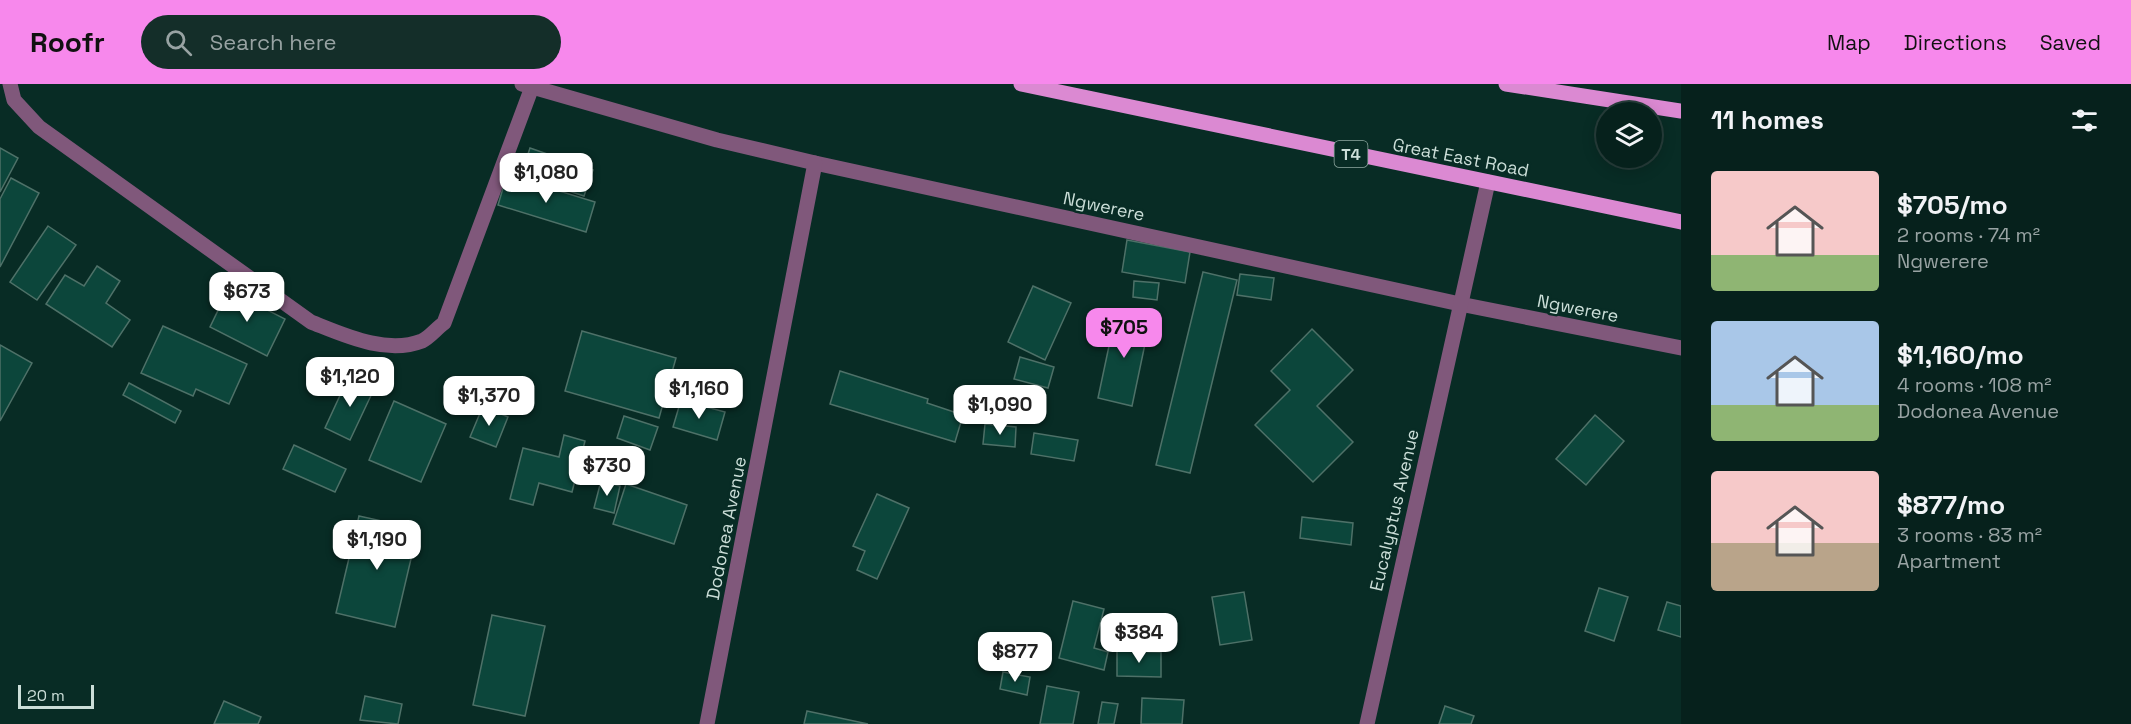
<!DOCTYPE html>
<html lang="en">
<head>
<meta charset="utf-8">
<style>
  body { margin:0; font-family:"Space Grotesk",sans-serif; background:#142e29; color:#f1f3f6; height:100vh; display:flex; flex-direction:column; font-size:22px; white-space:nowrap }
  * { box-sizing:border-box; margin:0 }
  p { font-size:20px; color:#98a3a3 }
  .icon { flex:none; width:33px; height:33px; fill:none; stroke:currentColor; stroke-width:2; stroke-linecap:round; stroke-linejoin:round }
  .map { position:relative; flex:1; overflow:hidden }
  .side { display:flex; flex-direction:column; background:#06211c; width:450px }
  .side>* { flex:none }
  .tools { position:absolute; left:1596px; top:18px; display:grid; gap:12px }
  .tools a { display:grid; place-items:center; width:66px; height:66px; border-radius:50%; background:#06211c; box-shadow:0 3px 15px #0003,0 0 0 2px #273e3b; font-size:30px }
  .scale { position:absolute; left:18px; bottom:15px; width:76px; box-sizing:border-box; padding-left:6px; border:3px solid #cbded8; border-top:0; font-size:16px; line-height:21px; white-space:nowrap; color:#cbded8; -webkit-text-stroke:4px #082c25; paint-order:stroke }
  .price { position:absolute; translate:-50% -51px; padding:0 14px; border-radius:12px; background:#fff; color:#222; font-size:20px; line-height:39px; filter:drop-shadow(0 2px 3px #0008) }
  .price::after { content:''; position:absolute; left:50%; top:36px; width:18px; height:14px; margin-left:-9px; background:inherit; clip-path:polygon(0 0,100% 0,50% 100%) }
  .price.active { background:#f788ec; color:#111 }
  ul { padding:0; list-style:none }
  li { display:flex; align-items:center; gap:18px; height:150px; padding:0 30px }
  li span { display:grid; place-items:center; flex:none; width:168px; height:120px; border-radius:6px; color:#555 }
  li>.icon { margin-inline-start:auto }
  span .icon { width:72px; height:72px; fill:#fffc; stroke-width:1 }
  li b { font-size:26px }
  h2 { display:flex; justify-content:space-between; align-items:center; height:72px; padding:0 30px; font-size:26px }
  header { display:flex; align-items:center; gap:36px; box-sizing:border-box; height:84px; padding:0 30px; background:#f788ec; color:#111 }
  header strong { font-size:28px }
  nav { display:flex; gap:33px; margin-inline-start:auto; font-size:21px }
  .search { width:420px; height:54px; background:#142e29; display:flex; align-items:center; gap:15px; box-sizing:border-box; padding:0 21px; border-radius:33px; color:#98a3a3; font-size:22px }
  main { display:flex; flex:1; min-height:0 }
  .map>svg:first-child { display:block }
</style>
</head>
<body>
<header>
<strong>Roofr</strong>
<div class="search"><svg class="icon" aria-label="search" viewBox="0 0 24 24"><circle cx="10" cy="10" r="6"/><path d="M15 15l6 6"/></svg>Search here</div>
<nav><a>Map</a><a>Directions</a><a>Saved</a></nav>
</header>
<main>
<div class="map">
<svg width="1681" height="640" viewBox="0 0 1681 640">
  <rect width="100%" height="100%" fill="#082c25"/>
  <!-- building -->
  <g fill="#0c463b" stroke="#4e7168" stroke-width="1.5">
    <path d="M0,64L18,74L0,108Z"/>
    <path d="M530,64L593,86L584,112L521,91Z"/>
    <path d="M507,91L595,118L586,148L498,121Z"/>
    <path d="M11,94L39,109L0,183V115Z"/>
    <path d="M48,142L76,161L37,216L10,198Z"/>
    <path d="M1127,156L1190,168L1185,199L1122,188Z"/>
    <path d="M97,182L120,197L106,219L130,236L112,263L46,220L65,191L84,202Z"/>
    <path d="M1203,188L1237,196L1190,389L1156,381Z"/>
    <path d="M1240,190L1274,194L1271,216L1237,211Z"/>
    <path d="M1134,197L1159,199L1157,216L1133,213Z"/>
    <path d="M1033,202L1071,219L1045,276L1008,258Z"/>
    <path d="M228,206L285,235L267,272L210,243Z"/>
    <path d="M1116,229L1150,236L1132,322L1098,314Z"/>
    <path d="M163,242L247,280L229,320L196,305L193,312L141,289Z"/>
    <path d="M1312,245L1353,286L1317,322L1353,358L1313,398L1255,341L1290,306L1271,287Z"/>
    <path d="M582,247L676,274L659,334L565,307Z"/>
    <path d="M0,261L32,279L0,337Z"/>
    <path d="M1020,273L1054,283L1048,304L1014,295Z"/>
    <path d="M840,287L928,315L927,319L963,331L955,358L830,320Z"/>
    <path d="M349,292L375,303L350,356L325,344Z"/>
    <path d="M129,299L181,327L175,339L123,311Z"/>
    <path d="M681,316L725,328L717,356L673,343Z"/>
    <path d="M394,317L446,340L421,398L369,376Z"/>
    <path d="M483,322L508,333L496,363L470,353Z"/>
    <path d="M1595,331L1624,357L1586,401L1556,375Z"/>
    <path d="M624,332L658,343L650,366L617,354Z"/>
    <path d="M985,340L1016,343L1015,363L983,360Z"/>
    <path d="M1034,349L1078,356L1074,377L1031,370Z"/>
    <path d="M564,351L585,357L572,408L539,399L533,421L510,415L523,364L559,373Z"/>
    <path d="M294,361L346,385L335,408L283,385Z"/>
    <path d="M601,397L620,402L614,429L594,424Z"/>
    <path d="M626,400L687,421L674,460L613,440Z"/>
    <path d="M877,410L909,424L877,495L857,486L865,467L853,462Z"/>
    <path d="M359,432L418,445L395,543L336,529Z"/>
    <path d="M1302,433L1353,439L1351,461L1300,454Z"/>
    <path d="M1599,504L1628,513L1614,557L1585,547Z"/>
    <path d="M1244,508L1252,556L1220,561L1212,513Z"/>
    <path d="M1073,517L1104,525L1094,564L1108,568L1104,586L1059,574Z"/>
    <path d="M1667,518L1681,522V553L1658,546Z"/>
    <path d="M492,531L545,542L525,632L473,621Z"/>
    <path d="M1020,552L1048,555L1046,572L1018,570Z"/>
    <path d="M1117,567L1161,568V593L1117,592Z"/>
    <path d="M1003,588L1030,593L1027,611L1000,605Z"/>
    <path d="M1047,602L1079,608L1073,640H1040Z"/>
    <path d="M365,612L402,620L398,640L360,636Z"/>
    <path d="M1142,614L1184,616L1182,640H1141Z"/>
    <path d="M224,617L261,633L258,640H214Z"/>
    <path d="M1102,618L1118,620L1114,640H1098Z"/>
    <path d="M1445,622L1474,632L1471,640H1439Z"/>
    <path d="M807,627L868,640H804Z"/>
  </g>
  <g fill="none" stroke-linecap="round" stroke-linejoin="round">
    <!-- minor -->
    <g stroke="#80587b" stroke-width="15">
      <path d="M10,0L14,16L39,43L311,238C344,251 386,271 422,257C429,254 437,244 444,239L532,3"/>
      <path d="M522,0L717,56L815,79L1460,220L1681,264"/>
      <path d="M707,640L815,79"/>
      <path d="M1367,640L1488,98"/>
    </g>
    <!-- major -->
    <g stroke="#db89d2" stroke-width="15">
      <path d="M1021,0L1681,138"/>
      <path d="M1506,0L1681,27"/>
    </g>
  </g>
  <g text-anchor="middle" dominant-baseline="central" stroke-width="5" stroke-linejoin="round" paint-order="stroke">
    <!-- shield labels -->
    <rect fill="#082c25" stroke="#90a9a2" stroke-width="1.5" x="1334.5" y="57" width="33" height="26" rx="4.5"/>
    <g font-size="16" font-weight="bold" fill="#cbded8">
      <text x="1351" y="70">T4</text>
    </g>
    <!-- street labels -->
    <g font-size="18" fill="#cbded8" stroke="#082c25">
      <text transform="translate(1461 73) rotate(11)">Great East Road</text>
      <text transform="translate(1104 122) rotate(12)">Ngwerere</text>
      <text transform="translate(1578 224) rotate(11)">Ngwerere</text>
      <text transform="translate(1394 426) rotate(-77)">Eucalyptus Avenue</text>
      <text transform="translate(726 444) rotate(-79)">Dodonea Avenue</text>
    </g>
  </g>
</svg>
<div class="tools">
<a><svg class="icon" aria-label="layers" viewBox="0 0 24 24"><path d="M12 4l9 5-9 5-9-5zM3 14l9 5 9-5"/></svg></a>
</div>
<div class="scale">20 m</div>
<b class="price" style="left:546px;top:120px">$1,080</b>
<b class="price" style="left:247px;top:239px">$673</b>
<b class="price active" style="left:1124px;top:275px">$705</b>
<b class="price" style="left:350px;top:324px">$1,120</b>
<b class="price" style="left:699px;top:336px">$1,160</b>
<b class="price" style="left:489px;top:343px">$1,370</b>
<b class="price" style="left:1000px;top:352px">$1,090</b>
<b class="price" style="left:607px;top:413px">$730</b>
<b class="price" style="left:377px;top:487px">$1,190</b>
<b class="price" style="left:1139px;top:580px">$384</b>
<b class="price" style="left:1015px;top:599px">$877</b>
</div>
<section class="side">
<h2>11 homes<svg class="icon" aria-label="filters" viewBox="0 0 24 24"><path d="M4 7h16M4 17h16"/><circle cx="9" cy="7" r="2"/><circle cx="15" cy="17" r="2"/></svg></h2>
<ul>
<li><span style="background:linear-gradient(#f6c9c9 70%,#8fb573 0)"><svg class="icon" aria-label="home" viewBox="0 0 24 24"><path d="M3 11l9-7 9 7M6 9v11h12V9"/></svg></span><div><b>$705/mo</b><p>2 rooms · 74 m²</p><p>Ngwerere</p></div></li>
<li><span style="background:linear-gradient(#a9c7e8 70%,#8fb573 0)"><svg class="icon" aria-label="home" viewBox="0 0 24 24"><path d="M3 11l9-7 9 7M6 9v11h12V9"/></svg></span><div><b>$1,160/mo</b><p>4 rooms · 108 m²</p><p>Dodonea Avenue</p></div></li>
<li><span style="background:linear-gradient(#f6c9c9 60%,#b9a48a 0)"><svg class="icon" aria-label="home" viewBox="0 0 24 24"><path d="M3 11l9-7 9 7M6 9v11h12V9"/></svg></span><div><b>$877/mo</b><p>3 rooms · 83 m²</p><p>Apartment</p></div></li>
</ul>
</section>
</main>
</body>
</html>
